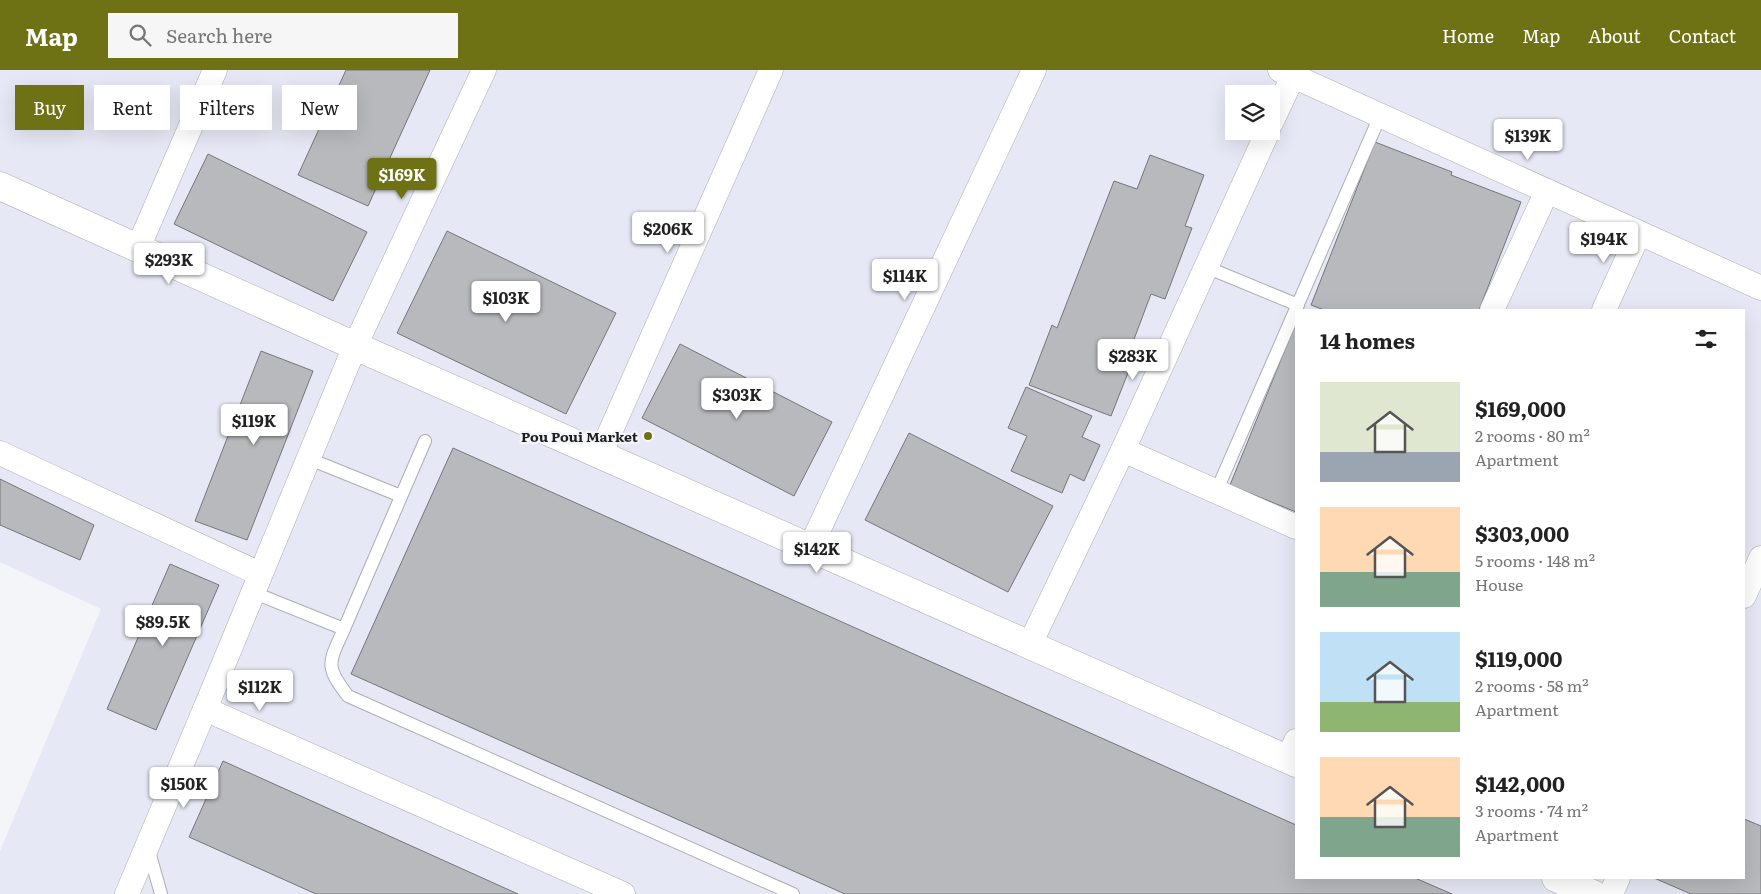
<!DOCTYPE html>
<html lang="en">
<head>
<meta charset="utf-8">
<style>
  body { margin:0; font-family:Literata,serif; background:#f6f6f6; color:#222; height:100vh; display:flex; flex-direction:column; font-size:19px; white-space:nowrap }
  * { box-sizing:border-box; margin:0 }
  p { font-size:16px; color:#767676 }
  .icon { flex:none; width:28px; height:28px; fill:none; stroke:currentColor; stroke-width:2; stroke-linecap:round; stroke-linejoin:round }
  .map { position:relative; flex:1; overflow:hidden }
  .drawer { position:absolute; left:1295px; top:239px; width:450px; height:570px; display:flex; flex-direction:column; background:#fff; border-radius:0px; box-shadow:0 5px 20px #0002 }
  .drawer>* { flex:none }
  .guide { position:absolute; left:15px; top:15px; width:475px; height:45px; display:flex; gap:10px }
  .buttons { position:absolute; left:1225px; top:15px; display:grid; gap:10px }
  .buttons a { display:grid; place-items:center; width:55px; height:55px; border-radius:0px; background:#fff; box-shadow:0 5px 20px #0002; font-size:25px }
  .price { position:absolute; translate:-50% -42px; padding:0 11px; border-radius:5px; background:#fff; color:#222; font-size:16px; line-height:32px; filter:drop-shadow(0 1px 2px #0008) }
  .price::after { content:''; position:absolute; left:50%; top:30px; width:15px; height:11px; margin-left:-8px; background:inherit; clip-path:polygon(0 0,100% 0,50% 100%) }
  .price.selected { background:#6f7115; color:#fff }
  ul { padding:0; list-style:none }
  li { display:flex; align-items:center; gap:15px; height:125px; padding:0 25px }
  li span { display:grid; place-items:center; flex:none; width:140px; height:100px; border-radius:0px; color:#555 }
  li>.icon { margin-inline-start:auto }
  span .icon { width:60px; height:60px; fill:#fffc; stroke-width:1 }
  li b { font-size:21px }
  h2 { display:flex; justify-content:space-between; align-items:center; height:60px; padding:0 25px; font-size:21px }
  .tag { padding:0 18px; border-radius:0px; background:#fff; box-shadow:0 5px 20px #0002; font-size:18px; line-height:45px }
  .tag.selected { background:#6f7115; color:#fff }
  header { display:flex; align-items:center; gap:30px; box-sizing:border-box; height:70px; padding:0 25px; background:#6f7115; color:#fff }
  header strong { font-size:24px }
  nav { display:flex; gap:28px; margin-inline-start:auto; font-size:18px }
  .search { width:350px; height:45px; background:#f6f6f6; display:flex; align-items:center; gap:12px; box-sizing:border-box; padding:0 18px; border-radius:0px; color:#767676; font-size:19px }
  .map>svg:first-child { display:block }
</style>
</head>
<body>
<header>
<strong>Map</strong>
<div class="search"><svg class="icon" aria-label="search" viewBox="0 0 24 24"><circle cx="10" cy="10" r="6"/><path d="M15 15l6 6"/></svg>Search here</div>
<nav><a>Home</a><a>Map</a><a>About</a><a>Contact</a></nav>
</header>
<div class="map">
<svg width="1761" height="824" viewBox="0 0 1761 824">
  <rect width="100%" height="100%" fill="#f3f5f9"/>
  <!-- built -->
  <path fill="#e6e9f5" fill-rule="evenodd" d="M0,0H1761V824H0V781L101,539L0,492ZM1234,24H1271V61H1234ZM1296,240H1744V808H1296Z"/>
  <!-- building -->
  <g fill="#b8b9bd" stroke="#75767a">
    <path d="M346,0H430L368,136L298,105Z"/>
    <path d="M1375,72L1452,102L1451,105L1521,132L1479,240H1324L1311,235Z"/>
    <path d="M208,84L367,162L333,231L174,154Z"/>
    <path d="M1150,85L1204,105L1185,156L1192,158L1165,229L1151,224L1127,288L1133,290L1111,346L1029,315L1052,255L1057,258L1114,111L1137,119Z"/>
    <path d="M447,161L616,243L566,344L397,263Z"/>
    <path d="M1296,253V442L1230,415Z"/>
    <path d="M680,274L832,352L794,426L642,348Z"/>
    <path d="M261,281L313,301L247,470L195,451Z"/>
    <path d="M1026,317L1092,346L1082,367L1100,375L1084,411L1070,404L1062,423L1011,401L1027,366L1008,358Z"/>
    <path d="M909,363L1053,436L1008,522L865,450Z"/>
    <path d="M453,378L1296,755V808H1415L1452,824H845L351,604Z"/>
    <path d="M0,409L94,455L80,490L0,455Z"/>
    <path d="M170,494L219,515L156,660L107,639Z"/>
    <path d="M223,691L518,824H316L189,767Z"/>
    <path d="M1744,749L1761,756V824H1691L1654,808H1744Z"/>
  </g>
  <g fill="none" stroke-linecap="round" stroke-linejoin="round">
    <!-- lane casing -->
    <g stroke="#acadb1" stroke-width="14">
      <g id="lane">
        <path d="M1206,197L1298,235"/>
        <path d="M307,388L401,426"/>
        <path d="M1216,422L1380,46"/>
        <path d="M252,522L344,559C329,593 324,595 348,626L793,824"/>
        <path d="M344,559L425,371"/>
        <path d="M148,778L161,824"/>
      </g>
    </g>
    <!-- street casing -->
    <g stroke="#acadb1" stroke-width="25">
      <g id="street">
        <path d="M484,0L355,276L205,639L623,824"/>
        <path d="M1280,0L1761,218"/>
        <path d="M1271,53L1296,0"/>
        <path d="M138,178L215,0"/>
        <path d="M1492,240L1547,121"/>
        <path d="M1604,240L1639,163"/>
        <path d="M1123,380L1296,457"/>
        <path d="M0,383L260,504"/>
        <path d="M600,385L771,0"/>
        <path d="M810,478L1034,0"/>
        <path d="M1744,526L1761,488"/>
        <path d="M1030,574L1123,380L1268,61"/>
        <path d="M1288,689L1296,671"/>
        <path d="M127,824L205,639"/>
        <path d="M1611,824L1618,808"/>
      </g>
    </g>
    <!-- secondary casing -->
    <g stroke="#acadb1" stroke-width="29">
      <g id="secondary">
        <path d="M0,116L355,276L1296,693"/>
        <path d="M1556,808L1593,824"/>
      </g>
    </g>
    <!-- lane -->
    <use href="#lane" stroke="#fff" stroke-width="12"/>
    <!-- street -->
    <use href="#street" stroke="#fff" stroke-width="24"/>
    <!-- secondary -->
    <use href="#secondary" stroke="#fff" stroke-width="28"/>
  </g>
  <!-- markers -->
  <circle fill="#6f7115" stroke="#f3f5f9" stroke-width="2" cx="648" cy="366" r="5"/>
  <g text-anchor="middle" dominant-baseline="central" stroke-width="4.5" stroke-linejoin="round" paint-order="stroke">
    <!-- poi labels -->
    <g font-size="14" font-weight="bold" fill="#1f1f21" stroke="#f3f5f9" text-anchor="end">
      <text x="638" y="366">Pou Poui Market</text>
    </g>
  </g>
</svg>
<div class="buttons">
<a><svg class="icon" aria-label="layers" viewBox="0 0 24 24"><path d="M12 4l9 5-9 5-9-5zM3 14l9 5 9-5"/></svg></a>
</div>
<b class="price" style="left:1528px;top:91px">$139K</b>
<b class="price selected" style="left:402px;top:130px">$169K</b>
<b class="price" style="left:668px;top:184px">$206K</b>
<b class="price" style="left:1604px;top:194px">$194K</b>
<b class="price" style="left:169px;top:215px">$293K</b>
<b class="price" style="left:905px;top:231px">$114K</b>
<b class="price" style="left:506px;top:253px">$103K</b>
<b class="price" style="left:1133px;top:311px">$283K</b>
<b class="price" style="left:737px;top:350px">$303K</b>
<b class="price" style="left:254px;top:376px">$119K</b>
<b class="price" style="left:817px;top:504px">$142K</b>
<b class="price" style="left:163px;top:577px">$89.5K</b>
<b class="price" style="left:260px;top:642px">$112K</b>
<b class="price" style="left:184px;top:739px">$150K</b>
<div class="guide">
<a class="tag selected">Buy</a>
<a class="tag">Rent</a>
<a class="tag">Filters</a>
<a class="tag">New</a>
</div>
<section class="drawer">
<h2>14 homes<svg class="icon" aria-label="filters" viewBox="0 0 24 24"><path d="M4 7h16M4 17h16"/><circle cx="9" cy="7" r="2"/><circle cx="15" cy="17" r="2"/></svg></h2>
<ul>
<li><span style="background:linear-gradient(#dfe7d0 70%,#9aa5b1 0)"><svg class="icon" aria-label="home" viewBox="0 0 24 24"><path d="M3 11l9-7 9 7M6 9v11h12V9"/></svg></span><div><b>$169,000</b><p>2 rooms · 80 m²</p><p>Apartment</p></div></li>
<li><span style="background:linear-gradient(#ffd9b3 65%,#7fa58c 0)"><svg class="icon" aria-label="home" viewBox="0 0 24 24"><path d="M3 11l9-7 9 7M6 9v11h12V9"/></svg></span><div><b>$303,000</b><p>5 rooms · 148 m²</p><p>House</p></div></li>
<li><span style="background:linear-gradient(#bfe0f5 70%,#8fb573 0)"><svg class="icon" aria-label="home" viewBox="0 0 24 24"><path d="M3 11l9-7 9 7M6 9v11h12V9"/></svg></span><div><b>$119,000</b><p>2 rooms · 58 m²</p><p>Apartment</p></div></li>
<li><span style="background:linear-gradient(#ffd9b3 60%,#7fa58c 0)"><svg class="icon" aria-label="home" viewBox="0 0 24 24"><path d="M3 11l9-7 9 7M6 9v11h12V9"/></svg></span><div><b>$142,000</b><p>3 rooms · 74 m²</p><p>Apartment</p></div></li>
</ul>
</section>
</div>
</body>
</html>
